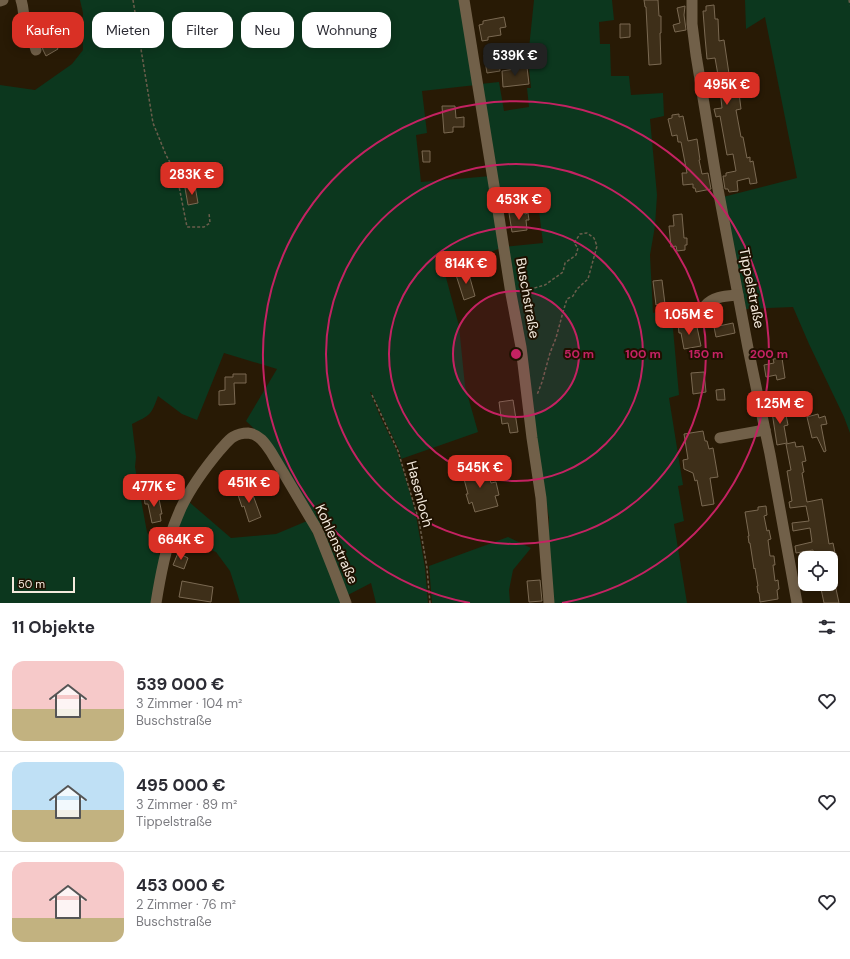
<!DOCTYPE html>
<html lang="de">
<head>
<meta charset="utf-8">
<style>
  body { margin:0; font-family:"DM Sans",sans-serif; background:#f7f7f7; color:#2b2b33; height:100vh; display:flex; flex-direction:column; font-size:15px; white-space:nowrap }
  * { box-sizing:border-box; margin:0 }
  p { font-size:13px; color:#7c7c81 }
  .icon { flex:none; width:22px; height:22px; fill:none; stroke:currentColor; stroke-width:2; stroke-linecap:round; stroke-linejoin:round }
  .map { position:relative; height:603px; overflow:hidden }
  .panel { display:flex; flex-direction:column; background:#fff; flex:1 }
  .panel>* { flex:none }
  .banner { position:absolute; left:12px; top:12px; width:400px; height:36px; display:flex; gap:8px }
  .controls { position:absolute; left:798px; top:551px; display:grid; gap:8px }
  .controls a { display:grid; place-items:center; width:40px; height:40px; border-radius:8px; background:#fff; box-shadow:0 2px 10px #0003; font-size:20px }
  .scale { position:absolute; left:12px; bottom:10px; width:63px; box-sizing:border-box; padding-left:4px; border:2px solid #f4eadd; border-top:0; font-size:11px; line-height:14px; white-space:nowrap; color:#f4eadd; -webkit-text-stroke:3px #1e1100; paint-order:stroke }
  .price { position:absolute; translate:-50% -34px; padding:0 9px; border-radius:8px; background:#d93025; color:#fff; font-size:13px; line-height:26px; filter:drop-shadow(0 1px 2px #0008) }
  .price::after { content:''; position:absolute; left:50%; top:24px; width:12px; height:9px; margin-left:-6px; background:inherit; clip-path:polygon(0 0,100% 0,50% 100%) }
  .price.current { background:#222; color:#fff }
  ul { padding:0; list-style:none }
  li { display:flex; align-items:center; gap:12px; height:100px; padding:0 12px }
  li+li { border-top:1px solid #e1e1e2 }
  li span { display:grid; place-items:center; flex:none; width:112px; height:80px; border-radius:12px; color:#555 }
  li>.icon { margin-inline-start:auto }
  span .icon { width:48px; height:48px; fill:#fffc; stroke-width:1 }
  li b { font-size:17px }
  h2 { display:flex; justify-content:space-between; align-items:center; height:48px; padding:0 12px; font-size:17px }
  .chip { padding:0 14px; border-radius:12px; background:#fff; box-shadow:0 2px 10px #0003; font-size:14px; line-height:36px }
  .chip.current { background:#d93025; color:#fff }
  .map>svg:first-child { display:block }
</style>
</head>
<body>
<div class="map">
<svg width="850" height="603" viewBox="0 0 850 603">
  <rect width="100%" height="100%" fill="#281a05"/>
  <!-- green -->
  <g fill="#0c371e">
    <path d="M80,0H461L476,85L422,91L427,133L416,135L421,182L491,176L501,248L444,270L459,326L465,386L478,432L401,459L399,450L371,392H370L380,416L397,451L412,500L417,521L425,568L428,603H376L371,583L346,596L263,437L246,421L277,369L224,353L197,420L182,414L158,396C151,416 150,415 132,424L136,457L135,467L147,532L162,559L154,603H0V85L35,90L72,64L83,50V13Z"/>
    <path d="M534,0H612L614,20L599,22L600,44H610L611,76H629L631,95L663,93L664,116L650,119L657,195L655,226L650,255L653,313L671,307L679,395L669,398L683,485L678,486L684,521L674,524L687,603H551L549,561V518L535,435L504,247L543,243L536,187L497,194L480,84L499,82L504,111L529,107L527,88H531L528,58Z"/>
    <path d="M745,0H850V433L844,417L809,344L793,307L746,309L723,197L797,178L765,17L746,29Z"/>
    <path d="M188,501L231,538L276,534L307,521L333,575L342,603H240L238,596L230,571L216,552L201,545L172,543Z"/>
    <path d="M508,537L531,548L513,570L509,590L510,603H432L429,566Z"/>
  </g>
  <!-- building -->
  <g fill="#3e2f19" stroke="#7a6952">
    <path d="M644,0H658L659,16H661V33H660L661,64L649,65L646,7H645Z"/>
    <path d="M714,5L715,19H718L719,41L724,40L732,94L739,93L741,109L736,110L741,137H743L747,158L750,157V162L753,161L757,183L750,184L749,178L737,181L738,191L729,192L728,189H725L723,176H726V173L736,171L733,154L727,155L720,116L716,117L714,109L722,108L720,89L713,90L712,76L718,75L715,58L707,59L705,37L703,11H706V6Z"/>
    <path d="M685,6L684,15L686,30L675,32L673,25L680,23L677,8Z"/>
    <path d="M40,17L58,49L46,56L43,50L41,41L32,22Z"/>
    <path d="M504,17L506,27L500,28L501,35L488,37V40L482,41L479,25L483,24V21Z"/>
    <path d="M620,24H630V37L620,38Z"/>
    <path d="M498,53L500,71L487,73L484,55Z"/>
    <path d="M527,67L529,84L503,87L502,71Z"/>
    <path d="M442,106H455L456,118L464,117V127H453V132L444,133Z"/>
    <path d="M679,114V117L683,116L688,141L697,139L700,160H699L702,174L708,173L711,189L696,192L695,188H693V184L683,185L682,173H687L681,142H678L677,135L672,136L668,119L672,118V115Z"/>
    <path d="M422,151H430V162H423Z"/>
    <path d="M195,186L198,203L188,205L185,188Z"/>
    <path d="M524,211L525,214L528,213L529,220H526L527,230L512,232L509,213Z"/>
    <path d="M682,214L684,238H687V245H685V250L677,251L676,246L671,247L669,226H674L673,215Z"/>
    <path d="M468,271L475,296L464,300L456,275Z"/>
    <path d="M662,280L665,304L656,305L653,281Z"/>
    <path d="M687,322L688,329L697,327L701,346L684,349L681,333H679L678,324Z"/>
    <path d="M733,323L735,333L716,337L714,327Z"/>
    <path d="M782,358L785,378L777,380L776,375L766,377L764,365L774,363L773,359Z"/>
    <path d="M704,372L706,392L693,394L691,373Z"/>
    <path d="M233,374H246V383H234L235,404L219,405V391L225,390V377H233Z"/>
    <path d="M724,389L725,400H717L716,390Z"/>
    <path d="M513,400L518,432L510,433L508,423L502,424L499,402Z"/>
    <path d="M782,407V410H785L788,425L784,426L787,443L777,445L772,412H776L775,408Z"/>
    <path d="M818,414L819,418L825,416L827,424L821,425L826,451L824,452L817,437L812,438L807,417Z"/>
    <path d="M703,431L705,441H707L709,449L713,448L718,477L710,478L714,504L702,506L697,480L695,481L693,473L684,469L683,460L688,459L684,434Z"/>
    <path d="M795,442L796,447L803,446L806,461L802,462L804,472L802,473L807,502L822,499L829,544L833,543L836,558H814L813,550L796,553L795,546L812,542L810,528L793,531L792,523L809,521L806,506L790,508L789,502L792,501L787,471L791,470L786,444Z"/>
    <path d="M468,462L472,475L487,470L491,483L496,482L499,495L495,496L498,506L475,512L472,502L469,504L466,494H468L460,464Z"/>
    <path d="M250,487L261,517L249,522L244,506L242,507L237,492Z"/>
    <path d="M158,494L162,514H160L161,521L152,523L148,504H145L144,497Z"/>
    <path d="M766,506L767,515L764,516L767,531L769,530L771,539L768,540L770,556H774L775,565H773L775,581L778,580L779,589L777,590L778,599L760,602L759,593H758L757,586H758L755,568L754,569L750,543H749L748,536H749L745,512L758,510V507Z"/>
    <path d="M178,553L188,558L184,569L173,565Z"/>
    <path d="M540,580L542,601L529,602L527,581Z"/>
    <path d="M182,581L213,587L211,602L179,597Z"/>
    <path d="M820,584H835L839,603H824Z"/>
  </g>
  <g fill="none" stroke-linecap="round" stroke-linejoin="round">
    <!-- path -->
    <g stroke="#6b5e4c" stroke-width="1.5" stroke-dasharray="3 2" stroke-linecap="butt">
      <path d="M133,0L153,123L166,155L177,176L187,227H204L210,223L209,213"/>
      <path d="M849,0L850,5"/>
      <path d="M520,292L545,285L563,272L565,263L576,255L578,248L574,243L580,234L587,233L594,238L597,246L588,279L577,289L573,296L567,299L563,312L556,338L550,353L542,382L537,395"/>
      <path d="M372,395L398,451L419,521L427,568L430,603"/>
    </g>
    <!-- minor -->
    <g stroke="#716049" stroke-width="11">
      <path d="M21,0C24,8 23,17 26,26C29,34 34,41 36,50"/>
      <path d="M464,0L496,198L511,294L521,347L532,438L541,498L549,603"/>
      <path d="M692,0V24L696,55L718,189L748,348L770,454L797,603"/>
      <path d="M0,1L3,0"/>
      <path d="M697,319C700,315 702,310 705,306C713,296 727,296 738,295"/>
      <path d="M720,438L765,430"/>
      <path d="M156,603C160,578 165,552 173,528C175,522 178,515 181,508C191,487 205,468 220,450C224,446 228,440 233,437C238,434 243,433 248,433C259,434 265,443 271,452L318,531L335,574L346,603"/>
    </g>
  </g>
  <!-- distance rings -->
  <circle cx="516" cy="354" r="63" fill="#c42262" fill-opacity=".12"/>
  <g fill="none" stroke="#c42262" stroke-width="2">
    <circle cx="516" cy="354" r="63"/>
    <circle cx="516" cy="354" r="127"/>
    <circle cx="516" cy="354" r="190"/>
    <path d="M470 603A253 253 0 1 1 562 603"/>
  </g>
  <g text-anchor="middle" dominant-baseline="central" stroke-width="4" stroke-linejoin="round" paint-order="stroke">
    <!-- street labels -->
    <g font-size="14" fill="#f4eadd" stroke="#1e1100">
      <text transform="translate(752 288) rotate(79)">Tippelstraße</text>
      <text transform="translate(528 298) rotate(80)">Buschstraße</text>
      <text transform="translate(420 494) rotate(75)">Hasenloch</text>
      <text transform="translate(337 544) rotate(66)">Kohlenstraße</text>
    </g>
  </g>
  <circle cx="516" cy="354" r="6" fill="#c42262" stroke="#1e1100" stroke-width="2"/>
  <g font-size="12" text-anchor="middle" font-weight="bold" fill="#c42262" stroke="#1e1100" stroke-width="4" stroke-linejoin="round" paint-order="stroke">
    <text x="579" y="358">50 m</text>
    <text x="643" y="358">100 m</text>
    <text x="706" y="358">150 m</text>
    <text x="769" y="358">200 m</text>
  </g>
</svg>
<div class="controls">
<a><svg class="icon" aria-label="locate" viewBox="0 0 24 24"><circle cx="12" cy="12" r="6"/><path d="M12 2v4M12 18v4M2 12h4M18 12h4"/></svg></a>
</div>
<div class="scale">50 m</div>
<b class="price current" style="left:515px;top:77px">539K €</b>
<b class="price" style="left:727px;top:106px">495K €</b>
<b class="price" style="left:192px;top:196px">283K €</b>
<b class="price" style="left:519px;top:221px">453K €</b>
<b class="price" style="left:466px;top:285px">814K €</b>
<b class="price" style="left:689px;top:336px">1.05M €</b>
<b class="price" style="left:780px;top:425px">1.25M €</b>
<b class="price" style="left:480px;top:489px">545K €</b>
<b class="price" style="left:249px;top:504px">451K €</b>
<b class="price" style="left:154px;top:508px">477K €</b>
<b class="price" style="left:181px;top:561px">664K €</b>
<div class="banner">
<a class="chip current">Kaufen</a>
<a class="chip">Mieten</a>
<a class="chip">Filter</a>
<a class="chip">Neu</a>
<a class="chip">Wohnung</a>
</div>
</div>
<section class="panel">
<h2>11 Objekte<svg class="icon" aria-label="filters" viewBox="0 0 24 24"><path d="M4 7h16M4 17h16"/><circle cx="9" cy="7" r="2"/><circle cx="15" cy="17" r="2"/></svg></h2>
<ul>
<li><span style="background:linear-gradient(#f6c9c9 60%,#c2b280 0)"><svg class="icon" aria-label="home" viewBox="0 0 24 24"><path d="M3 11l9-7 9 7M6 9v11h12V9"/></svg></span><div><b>539 000 €</b><p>3 Zimmer · 104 m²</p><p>Buschstraße</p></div><svg class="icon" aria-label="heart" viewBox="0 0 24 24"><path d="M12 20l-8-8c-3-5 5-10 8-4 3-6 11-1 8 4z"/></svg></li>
<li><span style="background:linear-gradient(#bfe0f5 60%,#c2b280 0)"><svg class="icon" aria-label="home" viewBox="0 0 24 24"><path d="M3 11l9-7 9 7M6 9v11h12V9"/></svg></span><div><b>495 000 €</b><p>3 Zimmer · 89 m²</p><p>Tippelstraße</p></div><svg class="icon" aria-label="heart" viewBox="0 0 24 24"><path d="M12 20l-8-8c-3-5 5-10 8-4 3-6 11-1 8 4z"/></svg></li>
<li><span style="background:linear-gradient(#f6c9c9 70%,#c2b280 0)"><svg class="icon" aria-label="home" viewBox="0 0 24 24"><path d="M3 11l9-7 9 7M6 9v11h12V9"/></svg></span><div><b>453 000 €</b><p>2 Zimmer · 76 m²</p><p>Buschstraße</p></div><svg class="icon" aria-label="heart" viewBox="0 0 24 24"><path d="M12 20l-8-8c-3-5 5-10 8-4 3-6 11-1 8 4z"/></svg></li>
</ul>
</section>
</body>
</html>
